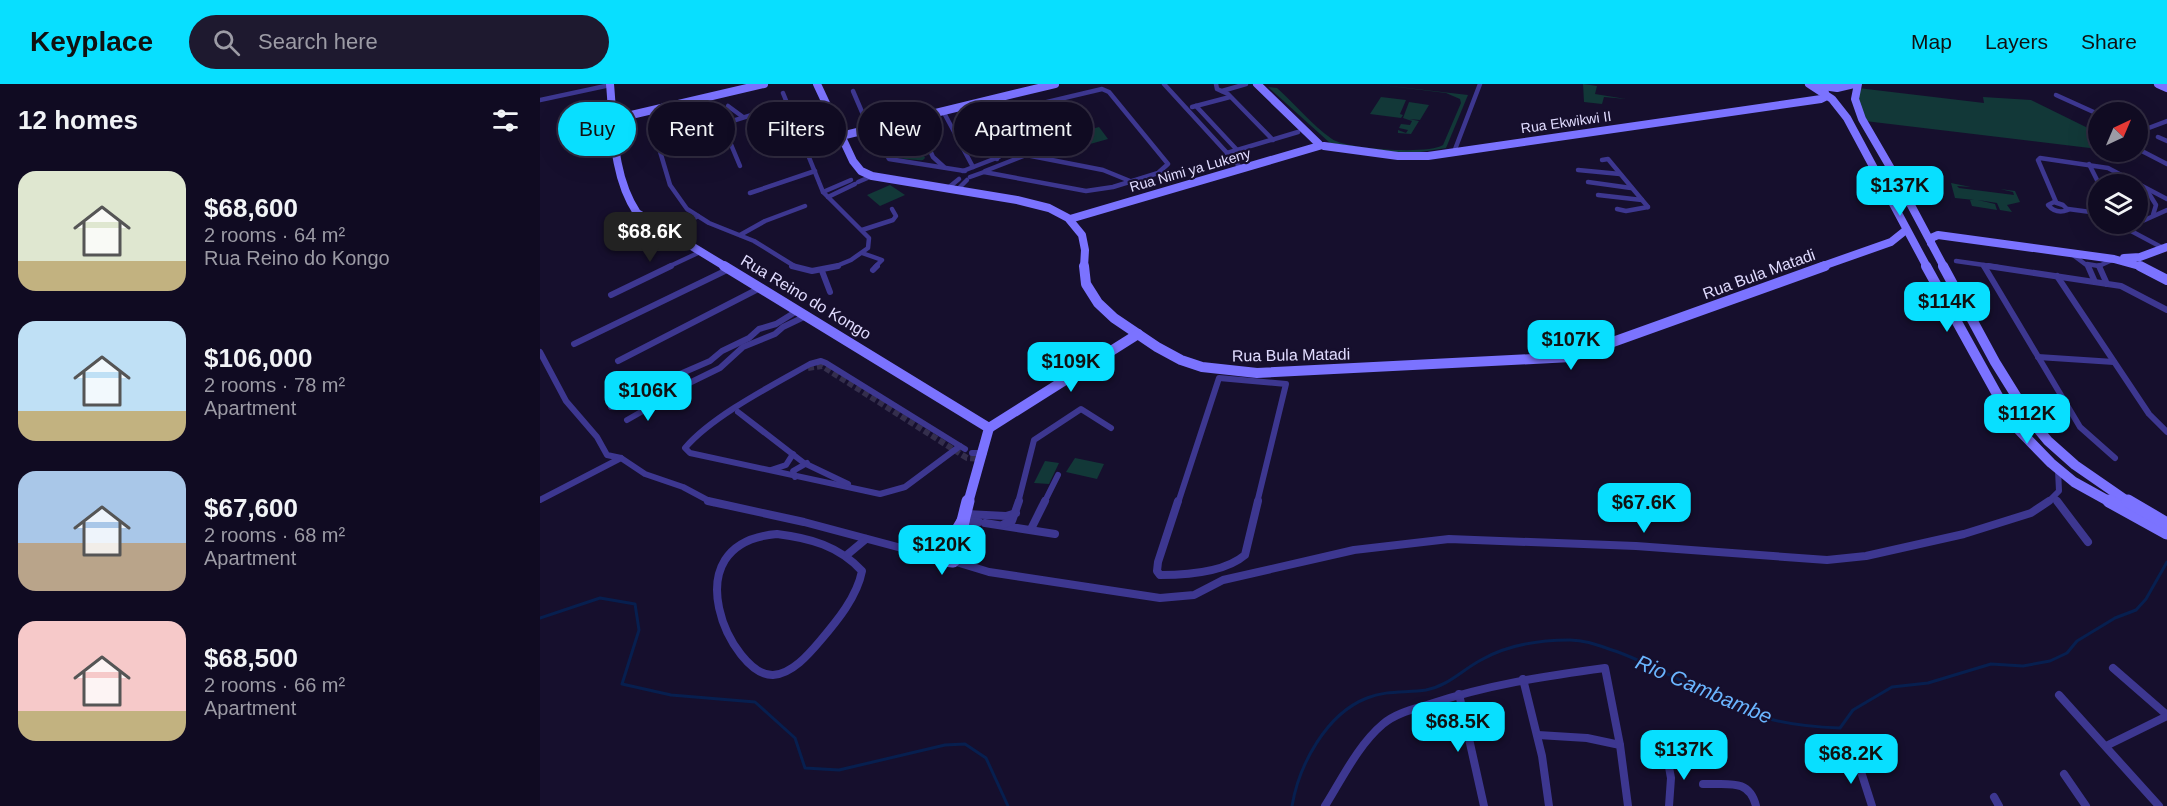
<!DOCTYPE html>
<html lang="en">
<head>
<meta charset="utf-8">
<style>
  body { margin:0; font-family:Helvetica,sans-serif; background:#1e192f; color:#f1f3f6; height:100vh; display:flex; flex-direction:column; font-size:22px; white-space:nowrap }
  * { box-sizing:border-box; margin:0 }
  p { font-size:20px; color:#9c9ba5 }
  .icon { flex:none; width:33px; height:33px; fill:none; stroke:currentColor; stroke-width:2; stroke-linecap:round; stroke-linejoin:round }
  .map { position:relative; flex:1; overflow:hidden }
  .sheet { display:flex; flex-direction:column; background:#100b22; width:540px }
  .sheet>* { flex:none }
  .top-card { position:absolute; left:18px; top:18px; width:570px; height:54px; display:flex; gap:12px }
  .needle { width:39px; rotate:44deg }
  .fabs { position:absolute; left:1548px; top:18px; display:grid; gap:12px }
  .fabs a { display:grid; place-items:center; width:60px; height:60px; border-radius:50%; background:#100b22; box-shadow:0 6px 24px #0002,0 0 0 2px #302b40; font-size:30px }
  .price { position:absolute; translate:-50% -51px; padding:0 14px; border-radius:12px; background:#08dfff; color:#111; font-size:20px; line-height:39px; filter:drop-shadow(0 2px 3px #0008) }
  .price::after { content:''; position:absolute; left:50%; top:36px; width:18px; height:14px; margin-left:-9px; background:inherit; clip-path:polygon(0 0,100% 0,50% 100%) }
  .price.active { background:#222; color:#fff }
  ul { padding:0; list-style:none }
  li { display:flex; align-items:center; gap:18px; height:150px; padding:0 18px }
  li span { display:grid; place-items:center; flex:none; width:168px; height:120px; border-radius:18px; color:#555 }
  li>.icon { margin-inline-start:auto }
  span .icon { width:72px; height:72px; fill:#fffc; stroke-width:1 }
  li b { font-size:26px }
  h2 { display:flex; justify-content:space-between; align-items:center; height:72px; padding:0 18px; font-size:26px }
  .chip { padding:0 21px; border-radius:27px; background:#100b22; box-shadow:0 6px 24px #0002,0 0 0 2px #302b40; font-size:21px; line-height:54px }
  .chip.active { background:#08dfff; color:#111 }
  header { display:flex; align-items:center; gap:36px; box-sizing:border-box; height:84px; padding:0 30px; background:#08dfff; color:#111 }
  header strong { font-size:28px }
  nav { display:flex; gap:33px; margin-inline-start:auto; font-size:21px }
  .search { width:420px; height:54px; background:#1e192f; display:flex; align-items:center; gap:15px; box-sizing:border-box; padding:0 21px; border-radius:33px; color:#9c9ba5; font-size:22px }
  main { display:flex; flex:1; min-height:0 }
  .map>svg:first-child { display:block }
</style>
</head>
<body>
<header>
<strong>Keyplace</strong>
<div class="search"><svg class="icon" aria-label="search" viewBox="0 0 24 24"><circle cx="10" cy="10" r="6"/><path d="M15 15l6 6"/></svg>Search here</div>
<nav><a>Map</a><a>Layers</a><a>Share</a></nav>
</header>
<main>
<section class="sheet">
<h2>12 homes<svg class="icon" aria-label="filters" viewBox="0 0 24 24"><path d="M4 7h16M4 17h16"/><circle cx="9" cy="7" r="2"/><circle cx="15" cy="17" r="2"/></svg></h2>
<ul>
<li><span style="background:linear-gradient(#dfe7d0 75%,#c2b280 0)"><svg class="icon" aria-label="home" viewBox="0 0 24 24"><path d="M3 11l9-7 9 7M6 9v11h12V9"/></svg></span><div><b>$68,600</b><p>2 rooms · 64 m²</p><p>Rua Reino do Kongo</p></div></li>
<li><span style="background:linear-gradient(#bfe0f5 75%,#c2b280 0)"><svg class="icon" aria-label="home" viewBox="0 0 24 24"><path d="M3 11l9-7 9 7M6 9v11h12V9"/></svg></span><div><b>$106,000</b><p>2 rooms · 78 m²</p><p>Apartment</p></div></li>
<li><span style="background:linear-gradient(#a9c7e8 60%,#b9a48a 0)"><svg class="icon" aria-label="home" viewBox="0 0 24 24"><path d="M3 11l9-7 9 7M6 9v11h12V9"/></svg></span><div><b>$67,600</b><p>2 rooms · 68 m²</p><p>Apartment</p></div></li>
<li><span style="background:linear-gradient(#f6c9c9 75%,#c2b280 0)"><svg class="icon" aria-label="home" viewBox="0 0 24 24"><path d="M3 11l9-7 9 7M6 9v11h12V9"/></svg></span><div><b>$68,500</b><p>2 rooms · 66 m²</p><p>Apartment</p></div></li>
</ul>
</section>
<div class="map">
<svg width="1627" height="722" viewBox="0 0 1627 722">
  <rect width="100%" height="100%" fill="#160f2d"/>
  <!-- green -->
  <g fill="#123838">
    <path d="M833,0L928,11L906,64L874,69L856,68L790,59L728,3L737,4C755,20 772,41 792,55C806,65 888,71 903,61L921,19L920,15L906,9Z"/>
    <path d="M1043,0L1057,2L1055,10L1086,15L1064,13L1062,20L1044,18Z"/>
    <path d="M1318,4L1444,19L1443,13L1491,16L1558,49V65L1325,37L1318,23Z"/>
    <path d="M841,13L866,16L860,30L863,31L861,34L830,30Z"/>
    <path d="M869,18L889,21L880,36L869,35L879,37L871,50L858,49V46L866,49L868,46L859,44L861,40L870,41L872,37L863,34Z"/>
    <path d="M559,43L568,55L543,62L534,50Z"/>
    <path d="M373,51L377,57L374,59L376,63H380L385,74L383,76C380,77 359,74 352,73L350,70L354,69L352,65H348L347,58Z"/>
    <path d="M1411,99L1431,103L1417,102L1419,104L1474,111L1473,108L1460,105L1475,107L1480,118L1467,121L1472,128L1460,126L1457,119L1438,116L1455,120L1457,126L1432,122L1430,116H1434L1415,114Z"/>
    <path d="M350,101L365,111L340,122L327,111Z"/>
    <path d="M535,374L564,380L557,395L526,388Z"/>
    <path d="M505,377L519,379L509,400L494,399Z"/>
  </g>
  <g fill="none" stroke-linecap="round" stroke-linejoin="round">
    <!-- stream -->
    <g stroke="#071f4f" stroke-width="3">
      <path d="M0,534L60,514L95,520L99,546L82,600L131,611L215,618L255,654L265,684L299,686L405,661L425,660L446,674L468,722"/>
      <path d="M752,722C759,681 786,630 827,614C846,606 867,609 886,606C908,602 922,586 941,576C967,561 1001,556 1030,556C1047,556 1062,563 1078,568C1123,585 1165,611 1211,629C1239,640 1270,643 1300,644L1313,626L1352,603L1388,599L1451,580L1483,582L1510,577L1527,569L1537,557L1575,534L1596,526L1606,515L1627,478"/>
    </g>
    <!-- street-tunnel -->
    <path stroke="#342e4c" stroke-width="6" stroke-dasharray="6 3" stroke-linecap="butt" d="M268,284L282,282L427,374L442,375"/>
    <!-- street-far2 -->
    <g stroke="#3d3790" stroke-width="4.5">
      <path d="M624,0L699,82"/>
      <path d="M676,0L677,5L688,10L733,56"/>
      <path d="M313,7L325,35L330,39"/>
      <path d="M682,7L706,0"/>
      <path d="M243,9L283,108L329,154L328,164L311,176L294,183"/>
      <path d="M1516,11L1558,30"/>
      <path d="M0,16L70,1"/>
      <path d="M247,20L122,59L119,64L130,101L147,125L169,139L214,157L256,183"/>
      <path d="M188,22L203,33"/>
      <path d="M656,22L697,66"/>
      <path d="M652,23L690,13"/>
      <path d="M403,27L433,83"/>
      <path d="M182,39L200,82"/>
      <path d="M378,40L393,73L404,83"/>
      <path d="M1598,48L1627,37"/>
      <path d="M336,50L349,75L425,87"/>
      <path d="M1618,53L1627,57"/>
      <path d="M340,58L381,47"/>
      <path d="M122,59L111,45L114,39L136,35L154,48"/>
      <path d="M1598,65L1627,80"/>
      <path d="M458,67L476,64L486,71L563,86L590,97"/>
      <path d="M914,68L940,0"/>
      <path d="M687,69L758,48"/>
      <path d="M1062,76L1068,75L1108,123"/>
      <path d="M1549,80L1559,100"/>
      <path d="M1038,86L1080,90"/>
      <path d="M423,87L459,73"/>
      <path d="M445,87L486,71L495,60L490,59L474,65"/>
      <path d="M430,93L444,88L546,107L573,103L618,89L628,80L569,8L562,5L444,33L440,38L458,67L457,75"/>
      <path d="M318,98L332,92"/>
      <path d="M1048,98L1091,104"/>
      <path d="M408,104L419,95"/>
      <path d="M417,106L427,96"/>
      <path d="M283,108L311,96"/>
      <path d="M1608,108L1616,121L1613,131"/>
      <path d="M210,109L275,87"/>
      <path d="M1058,111L1102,116"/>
      <path d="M288,113L315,100"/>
      <path d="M1514,118L1523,121L1528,126C1520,129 1513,127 1508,121Z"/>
      <path d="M1516,118L1498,76L1500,74L1568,84L1627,115"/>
      <path d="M1077,125L1086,127L1108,123"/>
      <path d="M1528,125L1558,129"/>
      <path d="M1598,139L1627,126"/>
      <path d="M1578,140L1623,164"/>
      <path d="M142,141L158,132"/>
      <path d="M322,146L353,136L356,132L352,125"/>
      <path d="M124,147L135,141"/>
      <path d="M200,151L225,137L265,122"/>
      <path d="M322,169L342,176L335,183"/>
      <path d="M1533,171L1549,183"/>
      <path d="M1416,177L1458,183"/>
      <path d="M1547,180L1559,182L1572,176"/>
      <path d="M1443,181L1444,183"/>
      <path d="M128,183L160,168"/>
    </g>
    <!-- street-far1 -->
    <g stroke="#3d3790" stroke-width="6">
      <path d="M252,182L272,187L298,182"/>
      <path d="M1444,182L1540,343L1575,374"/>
      <path d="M1448,182L1581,202L1627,226"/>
      <path d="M1548,182L1555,198"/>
      <path d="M1559,182L1567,200"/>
      <path d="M333,186L337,182"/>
      <path d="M282,187L290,208"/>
      <path d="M1517,192L1609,330L1627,348"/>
      <path d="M71,211L131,182"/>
      <path d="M34,260L189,185"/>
      <path d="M0,268L26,317L57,353L67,371L81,374L105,390L143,403L173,419"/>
      <path d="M1498,273L1574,278"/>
      <path d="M78,277L220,204"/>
      <path d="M281,277L286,279L420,362L365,403L340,410L150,369L145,364C172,332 233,301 270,280Z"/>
      <path d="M71,323L83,318L96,317L140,290L170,277L182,267L209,254L219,245L236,240L257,227"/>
      <path d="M198,328L264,379L308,400"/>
      <path d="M87,336L101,328L102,324L118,320L137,305L180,284L203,263L235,250L243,243L266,232"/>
      <path d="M420,362L425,365"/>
      <path d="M432,369H444"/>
      <path d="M231,386L246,381L253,370"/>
      <path d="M255,393L253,387L267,379"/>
      <path d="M1514,413L1518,419"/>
      <path d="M0,416L81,374"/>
      <path d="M478,419L494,356L541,325L571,344"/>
      <path d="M504,419L518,391"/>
      <path d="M638,419L679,294L746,300L717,419"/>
      <path d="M1507,419L1519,407L1518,386"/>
    </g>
    <!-- street -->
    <g stroke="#3d3790" stroke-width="8">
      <path d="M168,417L264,438L369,466L403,472"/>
      <path d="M638,417L618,478L617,487L620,491C646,491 684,489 705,471L718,417"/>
      <path d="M1517,417L1548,458"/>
      <path d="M426,430L466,432L476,429"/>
      <path d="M423,437L439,438"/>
      <path d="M445,439L515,450"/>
      <path d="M464,440L472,437L479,417"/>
      <path d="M491,445L505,417"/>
      <path d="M237,450C270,454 299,462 322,487C317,513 297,537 280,557C269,570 252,590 233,591C192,592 129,459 237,450Z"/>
      <path d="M308,470L326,455"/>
      <path d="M413,477L449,488L620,514L654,511L683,496L814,466L909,455L1096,462L1287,476L1326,472L1424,450L1491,429L1509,417"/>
      <path d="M1573,584L1627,631"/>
      <path d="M983,595L1002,672L1009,722"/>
      <path d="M919,610L944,722"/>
      <path d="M1519,611L1619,722"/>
      <path d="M998,651L1047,654L1080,661L1088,722"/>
      <path d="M1566,662L1627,632"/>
      <path d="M1127,672L1131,694L1129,722"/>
      <path d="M1316,672L1332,722"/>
      <path d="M1524,690L1546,722"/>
      <path d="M1163,700C1188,701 1209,694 1216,722"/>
      <path d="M1454,713L1459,722"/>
      <path d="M785,722C802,695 818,661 843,640C856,629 874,625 890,620C947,601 1005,592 1065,584L1080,661"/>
    </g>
    <!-- secondary-far2 -->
    <g stroke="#7b73ff" stroke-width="8">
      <path d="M70,0C74,44 72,91 97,129L186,183"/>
      <path d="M277,0L313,77L321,87L332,92L477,116L509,124L528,134L542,151L545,166L544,183"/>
      <path d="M717,0L779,60"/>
      <path d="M1269,0L1292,15L1307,34L1387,183"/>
      <path d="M1318,0L1315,15L1322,35L1357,95L1404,183"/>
      <path d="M1618,0L1627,4"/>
      <path d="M1276,1L1297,4L1314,0"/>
      <path d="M74,35L224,0"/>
      <path d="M301,52L515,0"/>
      <path d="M784,62L858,72H888L1281,15L1285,13V9"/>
      <path d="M530,135L779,62"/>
      <path d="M1391,159V154L1398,151L1574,175L1603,183"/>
      <path d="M1584,174L1600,173L1627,163"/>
      <path d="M1280,183L1351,158L1366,146"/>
    </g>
    <!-- secondary-far1 -->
    <g stroke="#7b73ff" stroke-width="10">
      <path d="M184,182L449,344L428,419"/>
      <path d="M544,182L546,200L558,219L574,234L617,263L641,276L662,283L717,289L1031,273L1285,182"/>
      <path d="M1386,182L1474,341L1511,379L1534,398L1572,419"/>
      <path d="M1403,182L1455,278L1493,339L1508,357L1535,381L1590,419"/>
      <path d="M1600,182L1627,196"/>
      <path d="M449,344L598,250"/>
    </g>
    <!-- secondary -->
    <g stroke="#7b73ff" stroke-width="13">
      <path d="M1569,417L1627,449"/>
      <path d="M1588,417L1627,440"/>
      <path d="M423,437L418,471L413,477L403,476L405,467Z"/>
      <path d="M423,437L428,417"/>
    </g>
  </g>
  <g text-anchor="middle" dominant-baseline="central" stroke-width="4.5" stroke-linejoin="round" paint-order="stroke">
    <!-- far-street labels -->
    <g font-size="14" fill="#e1dcff" stroke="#160f2d">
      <text transform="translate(1026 38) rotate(-8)">Rua Ekwikwi II</text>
      <text transform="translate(650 86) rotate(-16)">Rua Nimi ya Lukeny</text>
    </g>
    <!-- street labels -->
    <g font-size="16" fill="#e1dcff" stroke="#160f2d">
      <text transform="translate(1219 190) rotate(-20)">Rua Bula Matadi</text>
      <text transform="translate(266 213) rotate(31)">Rua Reino do Kongo</text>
      <text transform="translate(751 271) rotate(-1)">Rua Bula Matadi</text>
    </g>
    <!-- near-water labels -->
    <g font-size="21" font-style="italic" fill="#6ab5ff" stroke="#160f2d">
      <text transform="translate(1164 605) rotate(23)">Rio Cambambe</text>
    </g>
  </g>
</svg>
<div class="fabs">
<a><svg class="needle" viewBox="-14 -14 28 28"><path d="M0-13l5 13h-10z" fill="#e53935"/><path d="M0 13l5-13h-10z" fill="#9c9ba5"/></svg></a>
<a><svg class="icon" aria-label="layers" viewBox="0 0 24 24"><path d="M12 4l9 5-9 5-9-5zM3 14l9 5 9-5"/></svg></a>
</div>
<b class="price" style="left:1360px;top:133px">$137K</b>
<b class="price active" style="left:110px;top:179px">$68.6K</b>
<b class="price" style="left:1407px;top:249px">$114K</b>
<b class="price" style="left:1031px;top:287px">$107K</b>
<b class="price" style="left:531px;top:309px">$109K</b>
<b class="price" style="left:108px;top:338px">$106K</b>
<b class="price" style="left:1487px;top:361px">$112K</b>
<b class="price" style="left:1104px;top:450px">$67.6K</b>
<b class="price" style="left:402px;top:492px">$120K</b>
<b class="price" style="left:918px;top:669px">$68.5K</b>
<b class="price" style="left:1144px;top:697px">$137K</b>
<b class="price" style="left:1311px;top:701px">$68.2K</b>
<div class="top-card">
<a class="chip active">Buy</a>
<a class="chip">Rent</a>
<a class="chip">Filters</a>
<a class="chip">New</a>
<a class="chip">Apartment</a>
</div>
</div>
</main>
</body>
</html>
